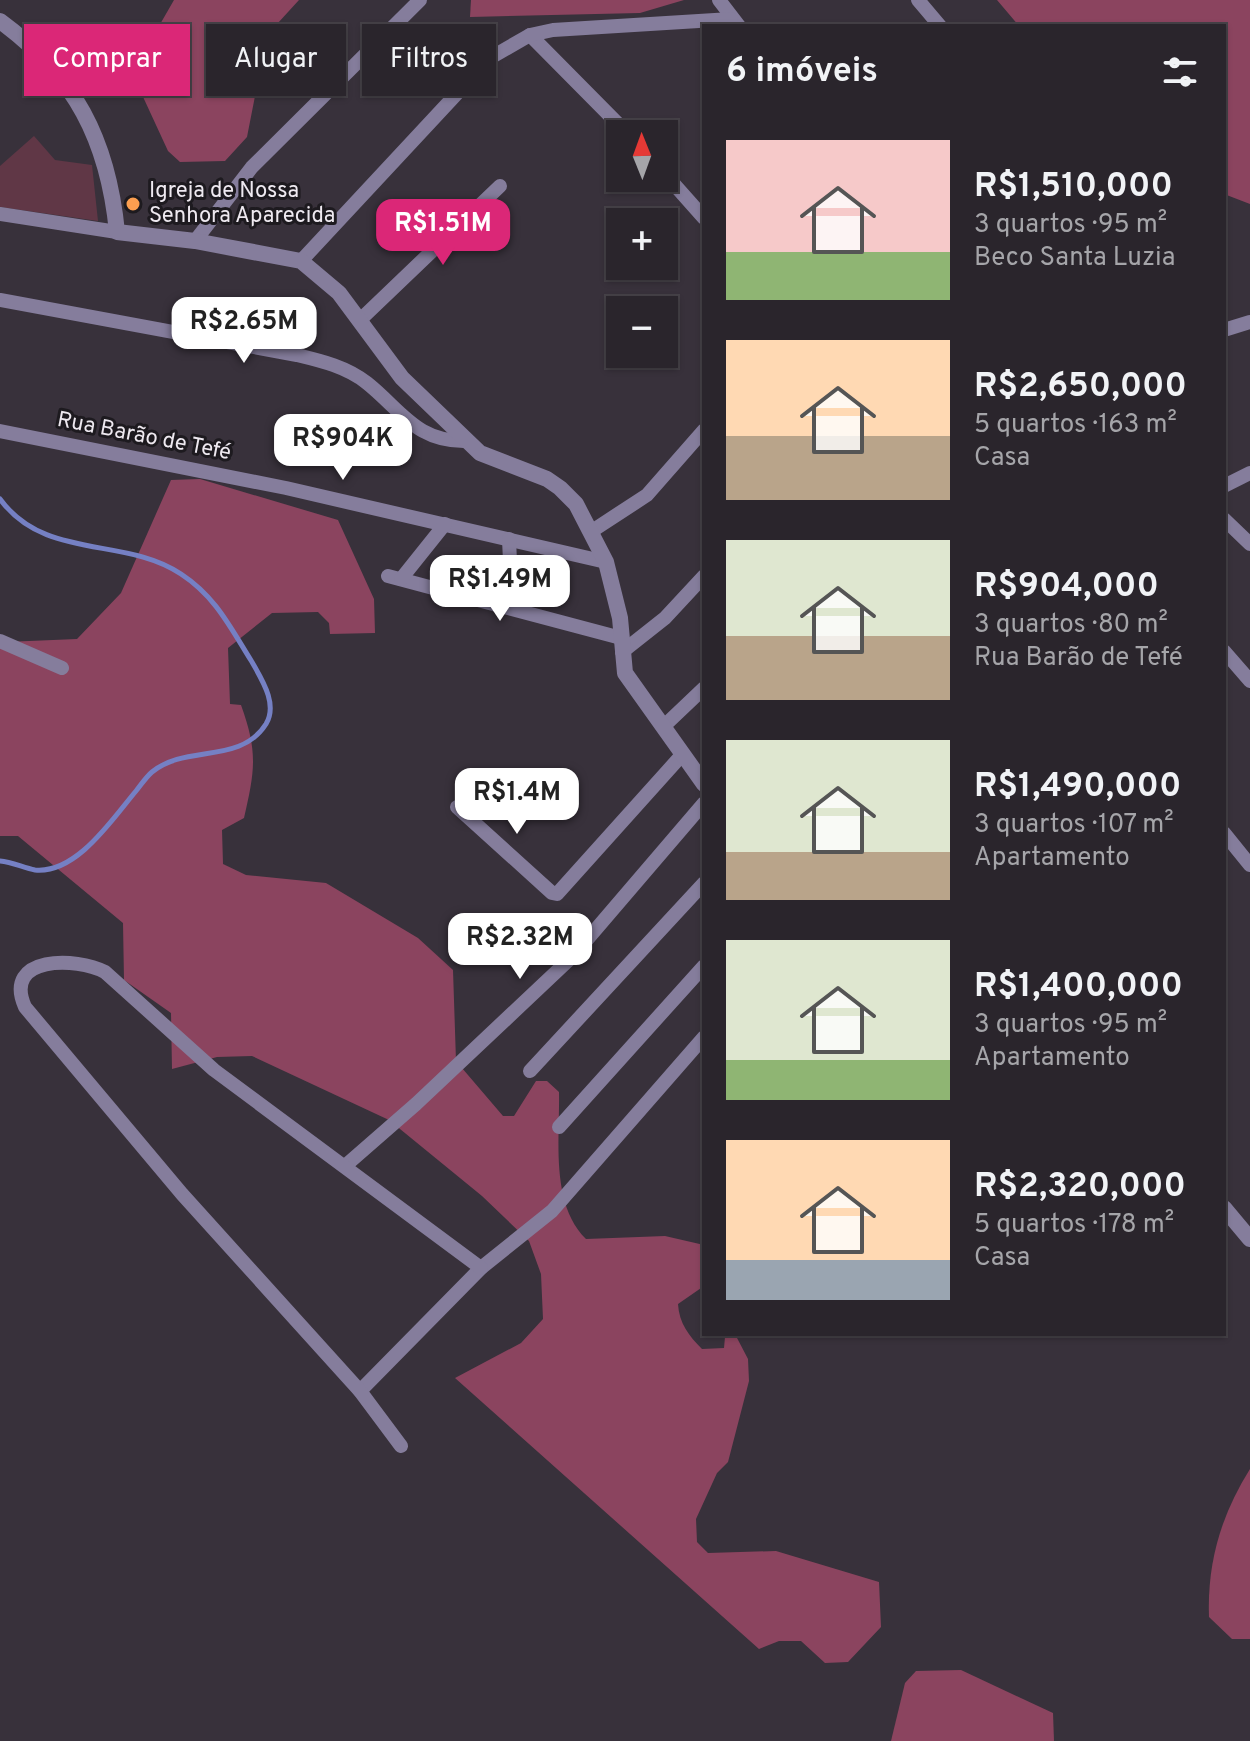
<!DOCTYPE html>
<html lang="pt">
<head>
<meta charset="utf-8">
<style>
  body { margin:0; font-family:Overpass,sans-serif; background:#322d34; color:#f1f3f6; height:100vh; display:flex; flex-direction:column; font-size:30px; white-space:nowrap }
  * { box-sizing:border-box; margin:0 }
  p { font-size:26px; color:#a5a5a9 }
  .icon { flex:none; width:44px; height:44px; fill:none; stroke:currentColor; stroke-width:2; stroke-linecap:round; stroke-linejoin:round }
  .map { position:relative; flex:1; overflow:hidden }
  .side { position:absolute; left:702px; top:24px; width:524px; height:1312px; display:flex; flex-direction:column; background:#2a252c; border-radius:0px; box-shadow:0 2px 6px #0004,0 0 0 2px #464248 }
  .side>* { flex:none }
  .banner { position:absolute; left:24px; top:24px; width:558px; height:72px; display:flex; gap:16px }
  .needle { width:52px; rotate:359deg }
  .fabs { position:absolute; left:606px; top:120px; display:grid; gap:16px }
  .fabs a { display:grid; place-items:center; width:72px; height:72px; border-radius:0px; background:#2a252c; box-shadow:0 2px 6px #0004,0 0 0 2px #464248; font-size:40px }
  .price { position:absolute; translate:-50% -68px; padding:0 18px; border-radius:16px; background:#fff; color:#222; font-size:26px; line-height:52px; filter:drop-shadow(0 2px 4px #0008) }
  .price::after { content:''; position:absolute; left:50%; top:48px; width:24px; height:18px; margin-left:-12px; background:inherit; clip-path:polygon(0 0,100% 0,50% 100%) }
  .price.current { background:#db2777; color:#fff }
  ul { padding:0; list-style:none }
  li { display:flex; align-items:center; gap:24px; height:200px; padding:0 24px }
  li span { display:grid; place-items:center; flex:none; width:224px; height:160px; border-radius:0px; color:#555 }
  li>.icon { margin-inline-start:auto }
  span .icon { width:96px; height:96px; fill:#fffc; stroke-width:1 }
  li b { font-size:34px }
  h2 { display:flex; justify-content:space-between; align-items:center; height:96px; padding:0 24px; font-size:34px }
  .pill { padding:0 28px; border-radius:0px; background:#2a252c; box-shadow:0 2px 6px #0004,0 0 0 2px #464248; font-size:28px; line-height:72px }
  .pill.current { background:#db2777; color:#fff }
  .map>svg:first-child { display:block }
</style>
</head>
<body>
<div class="map">
<svg width="1250" height="1741" viewBox="0 0 1250 1741">
  <rect width="100%" height="100%" fill="#38313b"/>
  <!-- green -->
  <path fill="#603746" d="M34,136L55,160L92,165L98,221L0,207V166Z"/>
  <!-- forest -->
  <g fill="#8b445f">
    <path d="M174,0H299L267,35L247,137L225,161L180,162L168,151L132,73Z"/>
    <path d="M471,0H684L640,13L470,17Z"/>
    <path d="M997,0H1250V204L1224,194V26H1019Z"/>
    <path d="M200,479L338,520L374,599L375,633L330,634L329,623L318,612L272,613L228,648L230,704L241,705C258,752 255,770 244,818L222,830L223,864L246,875L326,883L418,938L453,970L456,1061L503,1116H514L536,1081H547L559,1092C560,1138 550,1204 586,1239L665,1236L704,1245V1286L678,1304C679,1323 689,1336 702,1349L724,1348L725,1337L736,1336L748,1359L749,1381L728,1462L717,1473L696,1519L697,1542L708,1553L776,1551L879,1582L881,1627L848,1662L825,1663L801,1641H779L759,1649L455,1378L521,1343L543,1319L541,1274L529,1241L482,1196L389,1120L252,1056L217,1057L172,1069L171,1013L124,980L123,923L18,836H0V638L5,642L77,639L121,593L171,480Z"/>
    <path d="M1250,1469V1639H1232L1209,1617C1207,1563 1221,1515 1250,1469Z"/>
    <path d="M961,1670L1053,1713L1054,1741H891L905,1683L916,1671Z"/>
  </g>
  <g fill="none" stroke-linecap="round" stroke-linejoin="round">
    <!-- stream -->
    <path stroke="#7580c4" stroke-width="5" d="M0,499C45,561 125,536 181,574C216,597 230,627 252,662C262,680 278,704 266,724C240,765 186,744 152,772C146,777 141,785 136,791C113,818 77,874 35,870C24,868 12,862 0,861"/>
    <!-- minor -->
    <g stroke="#857d9c" stroke-width="14">
      <path d="M719,0L739,26"/>
      <path d="M918,0L940,26"/>
      <path d="M530,35L628,134"/>
      <path d="M664,173L704,218"/>
      <path d="M0,214L117,232"/>
      <path d="M195,241L252,167L420,0"/>
      <path d="M301,261L490,58L530,35L553,30L731,19"/>
      <path d="M0,300L297,355C322,361 347,367 367,383C402,411 417,443 468,441"/>
      <path d="M360,320L500,186"/>
      <path d="M1224,330L1250,322"/>
      <path d="M0,431L286,488L606,562"/>
      <path d="M1224,486L1250,473"/>
      <path d="M1224,519L1250,544"/>
      <path d="M592,531L647,495L704,430"/>
      <path d="M509,539L512,606"/>
      <path d="M388,576L621,638"/>
      <path d="M401,579L445,524"/>
      <path d="M0,641L62,668"/>
      <path d="M1224,651L1250,681"/>
      <path d="M622,652L665,618L704,576"/>
      <path d="M663,727L704,688"/>
      <path d="M457,807L552,893L557,894L681,756"/>
      <path d="M1224,833L1250,865"/>
      <path d="M530,1071L704,883"/>
      <path d="M559,1127L704,966"/>
      <path d="M345,1166L416,1104L573,956L704,803"/>
      <path d="M360,1391L481,1268L552,1211L704,1037"/>
      <path d="M401,1446L360,1391L182,1194L25,1007C2,955 77,957 105,972L214,1070L481,1268"/>
    </g>
    <!-- tertiary -->
    <g stroke="#857d9c" stroke-width="16">
      <path d="M0,21C75,76 108,140 117,232L195,241L301,261L339,293L402,378L480,453L547,479L560,488L576,504L606,562L620,618L625,673L704,784"/>
      <path d="M1224,1208L1250,1239"/>
    </g>
  </g>
  <!-- markers -->
  <circle fill="#fb9e50" stroke="#1d1a1f" stroke-width="3" cx="133" cy="204" r="8"/>
  <g text-anchor="middle" dominant-baseline="central" stroke-width="6" stroke-linejoin="round" paint-order="stroke">
    <!-- poi labels -->
    <g font-size="22" fill="#eee9f0" stroke="#1d1a1f" text-anchor="start">
      <text x="149" y="191">Igreja de Nossa<tspan x="149" dy="25">Senhora Aparecida</tspan></text>
    </g>
    <!-- street labels -->
    <g font-size="22" fill="#eee9f0" stroke="#1d1a1f">
      <text transform="translate(144 437) rotate(11)">Rua Barão de Tefé</text>
    </g>
  </g>
</svg>
<div class="fabs">
<a><svg class="needle" viewBox="-14 -14 28 28"><path d="M0-13l5 13h-10z" fill="#e53935"/><path d="M0 13l5-13h-10z" fill="#a5a5a9"/></svg></a>
<a>+</a>
<a>−</a>
</div>
<b class="price current" style="left:443px;top:267px">R$1.51M</b>
<b class="price" style="left:244px;top:365px">R$2.65M</b>
<b class="price" style="left:343px;top:482px">R$904K</b>
<b class="price" style="left:500px;top:623px">R$1.49M</b>
<b class="price" style="left:517px;top:836px">R$1.4M</b>
<b class="price" style="left:520px;top:981px">R$2.32M</b>
<div class="banner">
<a class="pill current">Comprar</a>
<a class="pill">Alugar</a>
<a class="pill">Filtros</a>
</div>
<section class="side">
<h2>6 imóveis<svg class="icon" aria-label="filters" viewBox="0 0 24 24"><path d="M4 7h16M4 17h16"/><circle cx="9" cy="7" r="2"/><circle cx="15" cy="17" r="2"/></svg></h2>
<ul>
<li><span style="background:linear-gradient(#f6c9c9 70%,#8fb573 0)"><svg class="icon" aria-label="home" viewBox="0 0 24 24"><path d="M3 11l9-7 9 7M6 9v11h12V9"/></svg></span><div><b>R$1,510,000</b><p>3 quartos · 95 m²</p><p>Beco Santa Luzia</p></div></li>
<li><span style="background:linear-gradient(#ffd9b3 60%,#b9a48a 0)"><svg class="icon" aria-label="home" viewBox="0 0 24 24"><path d="M3 11l9-7 9 7M6 9v11h12V9"/></svg></span><div><b>R$2,650,000</b><p>5 quartos · 163 m²</p><p>Casa</p></div></li>
<li><span style="background:linear-gradient(#dfe7d0 60%,#b9a48a 0)"><svg class="icon" aria-label="home" viewBox="0 0 24 24"><path d="M3 11l9-7 9 7M6 9v11h12V9"/></svg></span><div><b>R$904,000</b><p>3 quartos · 80 m²</p><p>Rua Barão de Tefé</p></div></li>
<li><span style="background:linear-gradient(#dfe7d0 70%,#b9a48a 0)"><svg class="icon" aria-label="home" viewBox="0 0 24 24"><path d="M3 11l9-7 9 7M6 9v11h12V9"/></svg></span><div><b>R$1,490,000</b><p>3 quartos · 107 m²</p><p>Apartamento</p></div></li>
<li><span style="background:linear-gradient(#dfe7d0 75%,#8fb573 0)"><svg class="icon" aria-label="home" viewBox="0 0 24 24"><path d="M3 11l9-7 9 7M6 9v11h12V9"/></svg></span><div><b>R$1,400,000</b><p>3 quartos · 95 m²</p><p>Apartamento</p></div></li>
<li><span style="background:linear-gradient(#ffd9b3 75%,#9aa5b1 0)"><svg class="icon" aria-label="home" viewBox="0 0 24 24"><path d="M3 11l9-7 9 7M6 9v11h12V9"/></svg></span><div><b>R$2,320,000</b><p>5 quartos · 178 m²</p><p>Casa</p></div></li>
</ul>
</section>
</div>
</body>
</html>
